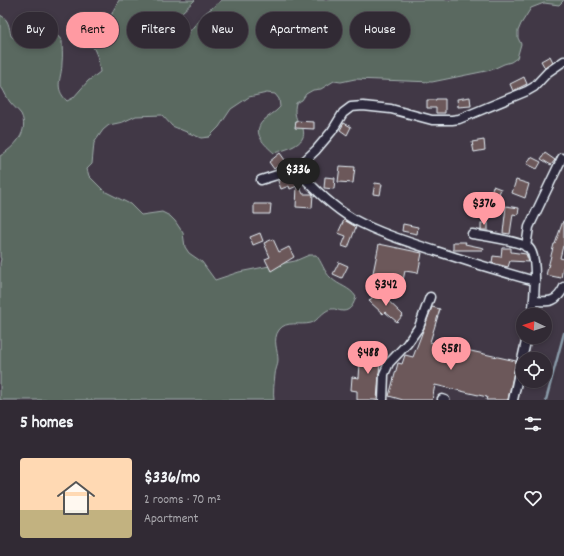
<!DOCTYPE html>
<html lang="en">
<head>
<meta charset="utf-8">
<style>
  body { margin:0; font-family:Dekko,sans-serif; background:#3d3640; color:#f1f3f6; height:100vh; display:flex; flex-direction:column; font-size:15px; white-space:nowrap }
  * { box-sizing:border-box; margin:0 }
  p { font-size:13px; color:#a8a7ac }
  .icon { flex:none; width:22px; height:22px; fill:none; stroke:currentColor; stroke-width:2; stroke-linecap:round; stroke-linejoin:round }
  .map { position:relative; height:400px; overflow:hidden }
  .panel { display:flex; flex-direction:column; background:#312a34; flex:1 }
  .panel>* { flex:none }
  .hud { position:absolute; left:12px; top:12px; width:540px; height:36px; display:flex; gap:8px }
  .needle { width:26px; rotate:274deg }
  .tools { position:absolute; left:516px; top:308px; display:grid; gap:8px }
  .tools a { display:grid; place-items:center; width:36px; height:36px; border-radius:50%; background:#312a34; box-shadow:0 2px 6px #0003,0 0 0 1px #4c464f; font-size:20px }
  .price { position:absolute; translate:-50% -34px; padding:0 9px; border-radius:14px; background:#ff9aa2; color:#111; font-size:13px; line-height:26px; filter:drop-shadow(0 1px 2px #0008) }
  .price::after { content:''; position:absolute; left:50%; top:24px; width:12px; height:9px; margin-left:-6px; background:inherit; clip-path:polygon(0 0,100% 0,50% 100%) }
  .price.on { background:#222; color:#fff }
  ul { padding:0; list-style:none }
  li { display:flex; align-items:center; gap:12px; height:100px; padding:0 20px }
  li+li { border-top:1px solid #4c464f }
  li span { display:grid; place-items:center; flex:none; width:112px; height:80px; border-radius:4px; color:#555 }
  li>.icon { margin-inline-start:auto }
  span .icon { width:48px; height:48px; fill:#fffc; stroke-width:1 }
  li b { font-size:17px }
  h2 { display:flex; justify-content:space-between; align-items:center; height:48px; padding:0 20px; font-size:17px }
  .pill { padding:0 14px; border-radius:18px; background:#312a34; box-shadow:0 2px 6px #0003,0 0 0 1px #4c464f; font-size:14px; line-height:36px }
  .pill.on { background:#ff9aa2; color:#111 }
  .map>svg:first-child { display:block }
</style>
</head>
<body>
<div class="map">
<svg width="564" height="400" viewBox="0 0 564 400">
  <rect width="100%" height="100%" fill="#413846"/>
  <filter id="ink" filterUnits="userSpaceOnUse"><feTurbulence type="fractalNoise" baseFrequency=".025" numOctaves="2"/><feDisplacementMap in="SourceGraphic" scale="8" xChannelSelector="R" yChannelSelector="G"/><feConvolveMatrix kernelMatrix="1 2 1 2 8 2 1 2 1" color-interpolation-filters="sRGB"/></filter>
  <g filter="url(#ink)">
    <!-- green -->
    <path fill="#5a6960" stroke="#a1adac" d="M119,0H195L181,13L162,23L157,28L159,35L171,42L184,38L204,14L222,0H564L559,5L544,3L531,8L521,24L518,31V38L521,44L517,58L511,62L504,64L491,70L432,82L355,79L341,82L334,81L321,89L313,90L306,94L302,100L296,103C294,111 295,117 299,124C300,126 303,127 303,129C308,145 284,150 274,153C265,145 251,133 263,121C268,116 275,113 280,107L279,99L275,94L267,93L249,97L231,109L219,127L209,137L201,138L172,126L162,115L136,116L123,122L109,125L103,130L94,143L92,164L87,169L89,176L104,191L130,204L141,215L162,212L170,216L175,221L183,233L185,247L189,253L202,262L215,280L239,272L295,261L309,255H316C322,262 324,272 331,278C339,286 350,287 356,297C354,303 351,311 343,311C338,311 336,308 331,309C322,311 318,321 311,323C300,326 286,320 279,330C272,340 278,350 278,360C278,366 275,370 275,375C274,383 273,392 274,400H0V263L1,259L0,257V156C14,147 30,132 21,114C18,110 13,106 10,102C7,98 5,93 2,88L0,87V15C9,19 9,27 11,36C28,48 39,34 57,35L62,41C62,48 63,55 62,63C62,79 53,87 67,101L73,98L88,81L100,72L98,58L92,44L94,37L110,19L113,11Z"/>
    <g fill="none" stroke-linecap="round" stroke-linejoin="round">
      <!-- stream -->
      <path stroke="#8a9caa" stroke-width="2.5" d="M546,400L564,333"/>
    </g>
    <!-- building -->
    <g fill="#6c585a" stroke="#e8f1f8">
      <path d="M550,56L553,62L545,68L541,61Z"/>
      <path d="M524,77L527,84L513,91L510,84Z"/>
      <path d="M470,97L471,106L458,107L457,99Z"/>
      <path d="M436,99H445V113H436V108H427V100H436Z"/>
      <path d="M296,121L314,122V129L295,128Z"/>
      <path d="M344,123L351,127L347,135L340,130Z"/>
      <path d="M484,140L485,150L474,152L472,142Z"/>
      <path d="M280,153L285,160L274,169L269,162Z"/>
      <path d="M545,153L555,160L551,165L541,159Z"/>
      <path d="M531,157L541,162L537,169L527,164Z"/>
      <path d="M340,166L355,167L353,183L338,182Z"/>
      <path d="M294,175L303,194H313L312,208L296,207L297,186L290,189L289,186L281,189L278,181Z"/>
      <path d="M325,177L335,178L334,189L324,188Z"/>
      <path d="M516,180L529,184L525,198L512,193Z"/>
      <path d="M375,183L382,184L380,195L373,194Z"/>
      <path d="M493,186L501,189L498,196L491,193Z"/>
      <path d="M254,204H271L270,214H254Z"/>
      <path d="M506,206L519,208L518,215L513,214L510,234L503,233Z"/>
      <path d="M344,220L356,227L348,248L342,246L346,236L338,233Z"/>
      <path d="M563,221H564V246H563L560,258L564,259V267H563L561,278L546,275L554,244H555Z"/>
      <rect x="481" y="223" width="7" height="7"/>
      <path d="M403,224L418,227L417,234L402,231Z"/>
      <path d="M260,233L263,241L253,245L250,237Z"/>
      <path d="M273,239L279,252L289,247L294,257L271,271L265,259L270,257L264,243Z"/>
      <path d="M453,242H466L465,244L484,248L483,250H453Z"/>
      <path d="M379,244L422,253L418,273L405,271L403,280L373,273Z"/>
      <path d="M502,248H511V252L526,254L529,262L510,261L508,267L492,263L493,256L501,257Z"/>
      <path d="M339,262L348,266L342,278L333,274Z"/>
      <path d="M378,291L403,315L397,322L385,312L383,314L369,301Z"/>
      <path d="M432,307L440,309L430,342L516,361L508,400H486L487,397L435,385L432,400H403L389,396L398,363L402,364L405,355L413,357Z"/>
      <path d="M361,347L381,348L377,400H357V391L351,390L352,377L359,378Z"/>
    </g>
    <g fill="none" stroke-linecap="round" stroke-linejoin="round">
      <!-- minor casing -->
      <g stroke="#e8f1f8" stroke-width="11">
        <g id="minor">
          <path d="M296,169C313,188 331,206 353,219C379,233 408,242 436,251C469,262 502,272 535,281"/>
          <path d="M261,180L296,169L316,150L332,131L343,113L351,107L363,106L391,109L432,120H452L459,119L527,91L534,87L548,72L564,61"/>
          <path d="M472,234C484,236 521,241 529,248C539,258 534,302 532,315"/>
          <path d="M526,247L529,227L562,158"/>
          <path d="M535,301C550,302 557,302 564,287"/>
          <path d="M442,399L445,400"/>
          <path d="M383,400L384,374L389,363L407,344L419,327L430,297"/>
          <path d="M513,400L527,337"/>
        </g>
      </g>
      <!-- minor -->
      <use href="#minor" stroke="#2f2a3d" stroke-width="8"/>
    </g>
  </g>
</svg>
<div class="tools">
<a><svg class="needle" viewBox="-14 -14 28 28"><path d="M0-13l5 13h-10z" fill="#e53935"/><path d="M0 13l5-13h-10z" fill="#a8a7ac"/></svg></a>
<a><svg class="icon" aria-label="locate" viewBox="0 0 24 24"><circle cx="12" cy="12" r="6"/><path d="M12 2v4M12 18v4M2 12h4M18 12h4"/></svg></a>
</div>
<b class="price on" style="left:298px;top:192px">$336</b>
<b class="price" style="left:484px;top:226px">$376</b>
<b class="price" style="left:386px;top:307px">$342</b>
<b class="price" style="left:451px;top:371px">$581</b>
<b class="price" style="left:368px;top:375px">$488</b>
<div class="hud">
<a class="pill">Buy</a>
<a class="pill on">Rent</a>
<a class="pill">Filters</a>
<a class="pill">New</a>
<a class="pill">Apartment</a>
<a class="pill">House</a>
</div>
</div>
<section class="panel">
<h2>5 homes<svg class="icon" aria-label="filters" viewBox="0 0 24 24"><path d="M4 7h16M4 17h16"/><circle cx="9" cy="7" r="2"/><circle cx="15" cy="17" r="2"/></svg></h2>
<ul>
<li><span style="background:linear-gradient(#ffd9b3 65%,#c2b280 0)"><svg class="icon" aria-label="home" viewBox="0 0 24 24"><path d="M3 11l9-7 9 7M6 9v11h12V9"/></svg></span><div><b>$336/mo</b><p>2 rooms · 70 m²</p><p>Apartment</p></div><svg class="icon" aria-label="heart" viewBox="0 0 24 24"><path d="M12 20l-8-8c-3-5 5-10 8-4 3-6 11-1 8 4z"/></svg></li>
</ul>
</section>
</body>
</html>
